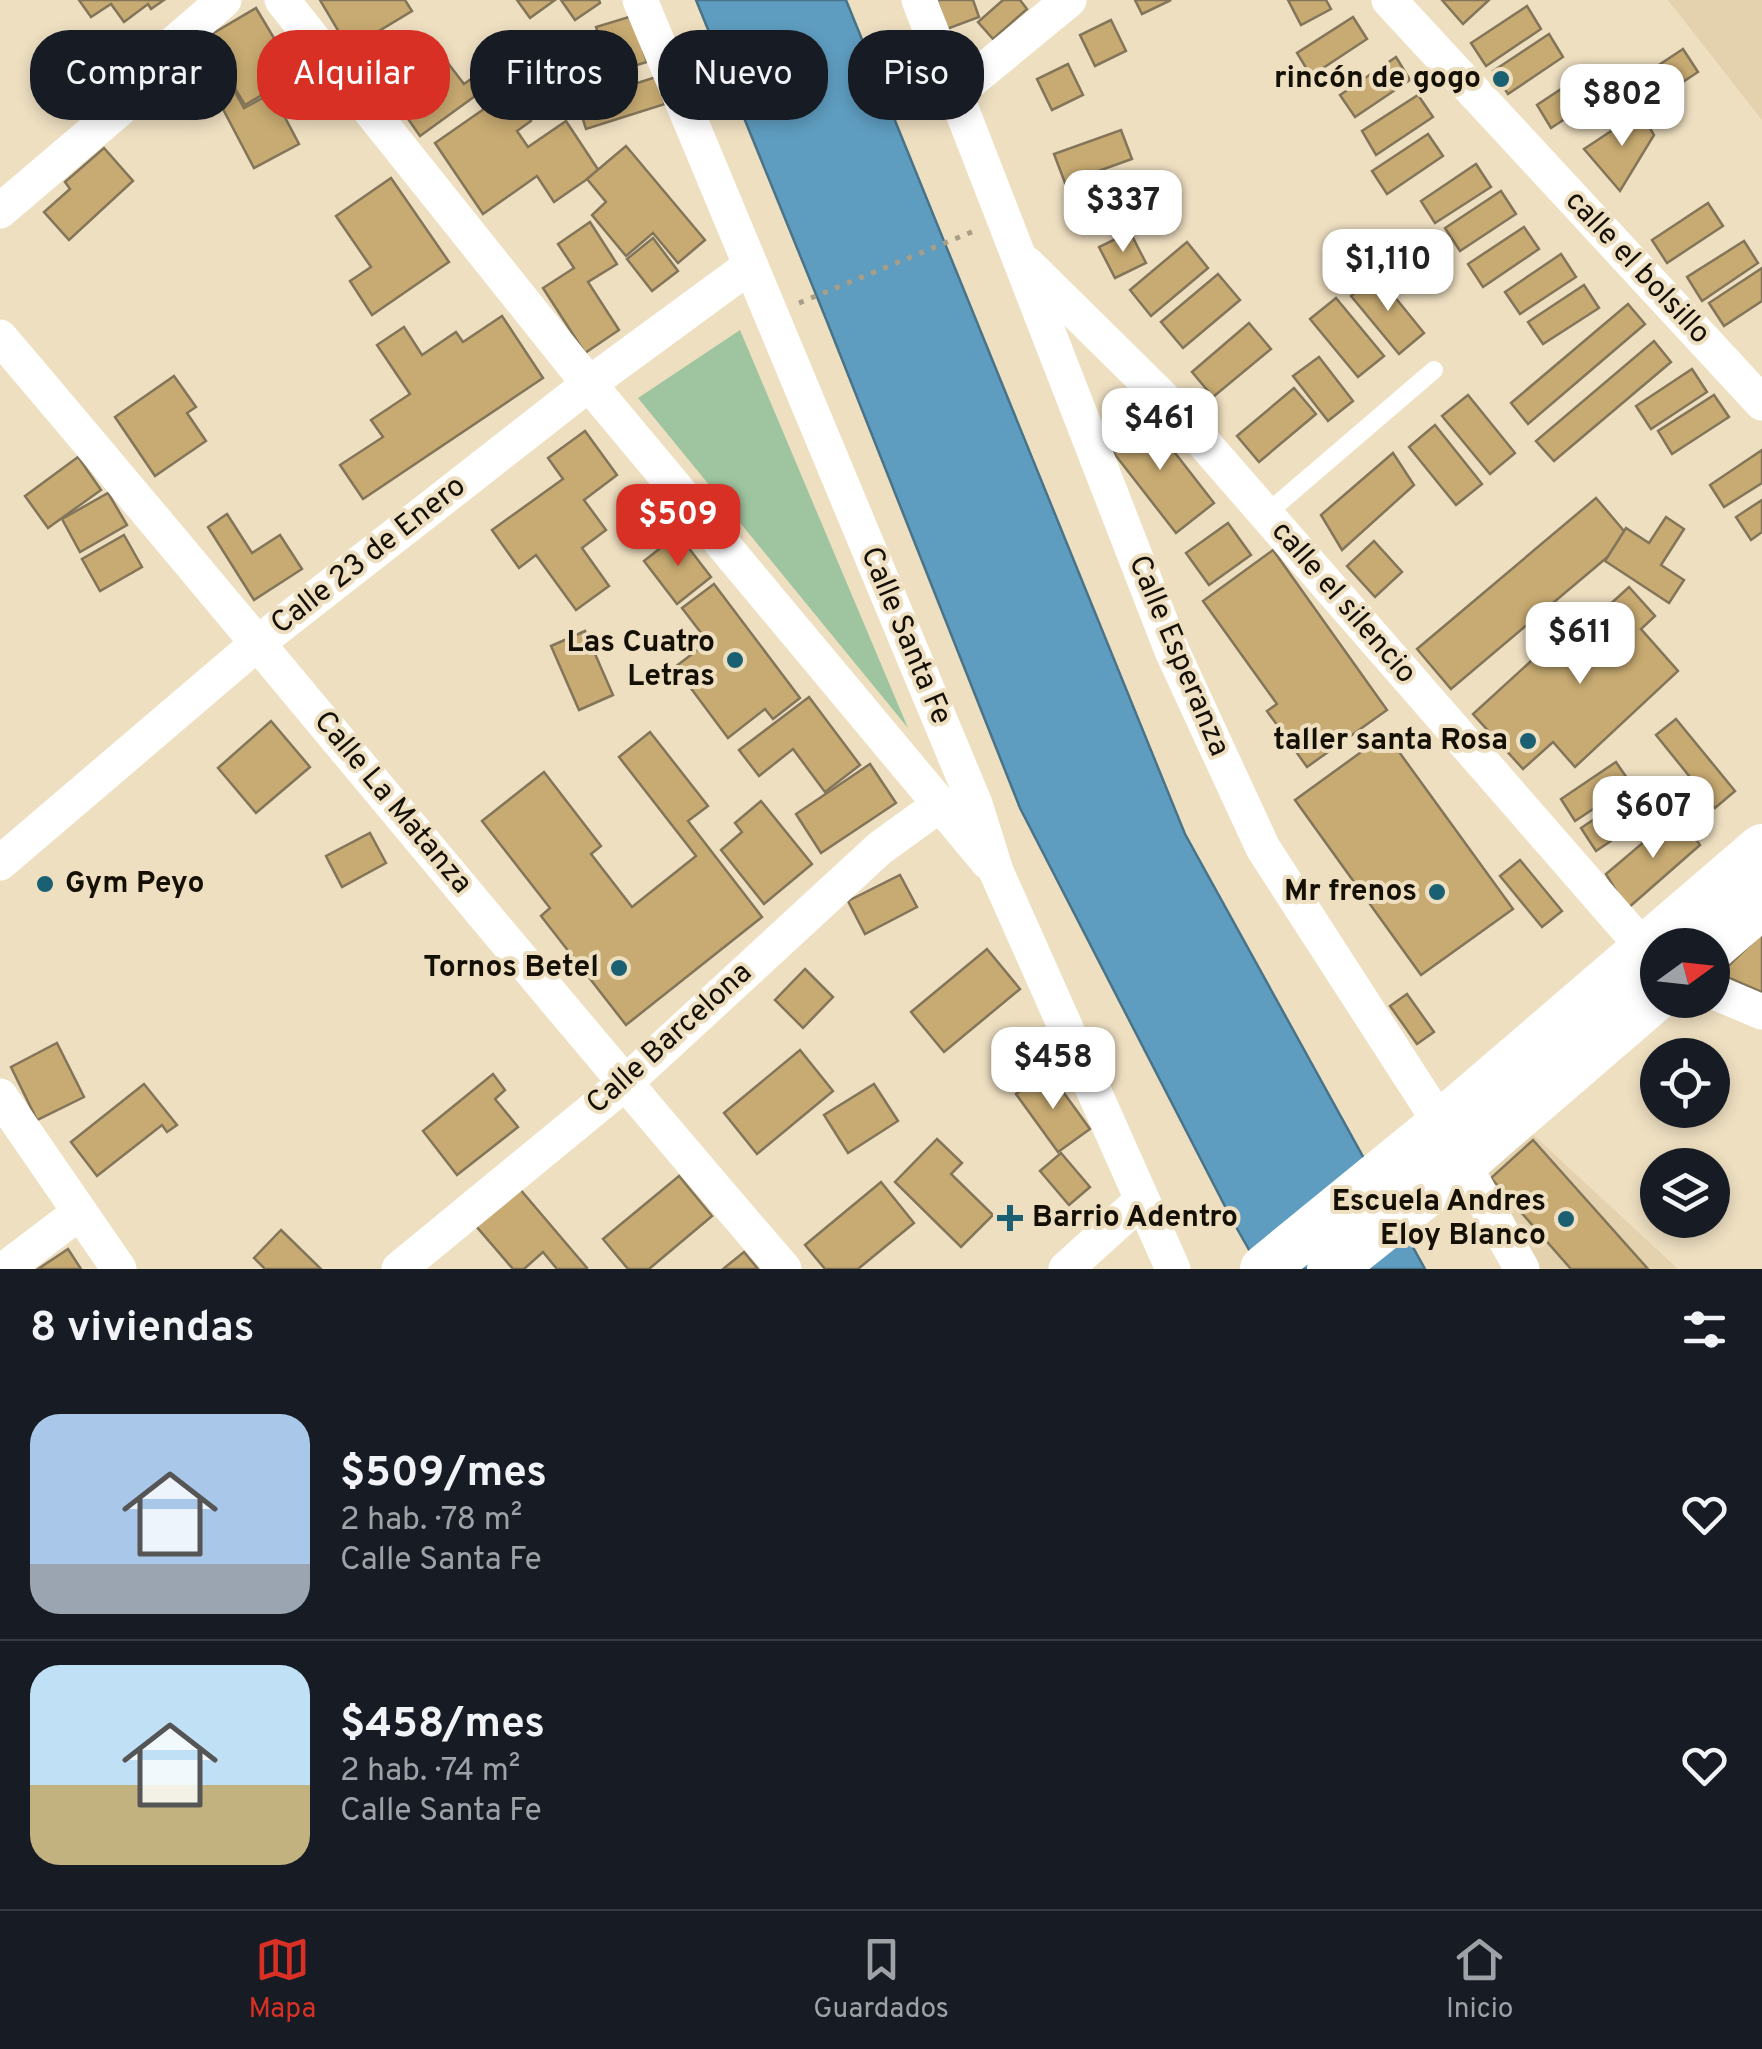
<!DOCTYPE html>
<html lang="es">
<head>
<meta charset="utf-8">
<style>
  body { margin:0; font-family:Overpass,sans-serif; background:#20242c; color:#f1f3f6; height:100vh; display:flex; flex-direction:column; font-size:38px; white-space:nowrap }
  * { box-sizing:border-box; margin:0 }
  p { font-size:32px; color:#9ea1a6 }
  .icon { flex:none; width:55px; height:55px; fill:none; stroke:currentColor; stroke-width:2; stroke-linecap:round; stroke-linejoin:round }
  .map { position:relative; height:1269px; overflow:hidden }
  .side { display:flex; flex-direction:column; background:#171b24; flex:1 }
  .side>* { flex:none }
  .banner { position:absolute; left:30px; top:30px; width:1000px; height:90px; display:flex; gap:20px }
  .needle { width:65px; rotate:75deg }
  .fabs { position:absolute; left:1640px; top:928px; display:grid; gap:20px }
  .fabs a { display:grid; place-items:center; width:90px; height:90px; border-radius:50%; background:#171b24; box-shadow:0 5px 15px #0003; font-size:50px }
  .price { position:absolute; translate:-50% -85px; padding:0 22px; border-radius:20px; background:#fff; color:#222; font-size:32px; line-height:65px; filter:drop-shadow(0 2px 5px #0008) }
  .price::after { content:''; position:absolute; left:50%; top:60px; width:30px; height:22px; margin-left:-15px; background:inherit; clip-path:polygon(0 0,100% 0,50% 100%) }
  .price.current { background:#d93025; color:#fff }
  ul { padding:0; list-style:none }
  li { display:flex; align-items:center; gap:30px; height:250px; padding:0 30px }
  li+li { border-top:2px solid #363941 }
  li span { display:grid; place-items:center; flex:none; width:280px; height:200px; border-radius:30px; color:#555 }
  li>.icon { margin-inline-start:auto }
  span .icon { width:120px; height:120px; fill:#fffc; stroke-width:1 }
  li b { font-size:42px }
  h2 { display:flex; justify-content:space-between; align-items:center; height:120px; padding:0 30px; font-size:42px }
  .pill { padding:0 35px; border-radius:40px; background:#171b24; box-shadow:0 5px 15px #0003; font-size:35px; line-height:90px }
  .pill.current { background:#d93025; color:#fff }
  .menu { display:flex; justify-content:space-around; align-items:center; height:140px; border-top:2px solid #363941; background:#171b24; font-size:28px; color:#9ea1a6 }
  .menu a { display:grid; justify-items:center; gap:5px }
  .menu .current { color:#d93025 }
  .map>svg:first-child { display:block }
</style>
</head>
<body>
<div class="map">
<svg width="1762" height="1269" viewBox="0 0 1762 1269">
  <rect width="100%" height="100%" fill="#eedfc1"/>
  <!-- built -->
  <g fill="#e4d1ad">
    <path d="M1668,0H1762V120Z"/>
    <path d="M1528,1130L1678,1269H1535L1483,1169Z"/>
  </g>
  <!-- green -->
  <path fill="#9fc5a0" d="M740,330L908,728L638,398Z"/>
  <!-- water -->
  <path fill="#5f9dc0" stroke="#497388" stroke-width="2.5" d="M696,0H846L1185,834L1425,1269H1260L1231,1218L1020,808L826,319Z"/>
  <!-- building -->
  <g fill="#c8ab72" stroke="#83755a" stroke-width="2.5">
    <path d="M79,0H164L151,9L148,4L124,22L111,4L91,17Z"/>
    <path d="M320,0H405L412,11L349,49Z"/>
    <path d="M517,0H555L530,18Z"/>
    <path d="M561,0H599L600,3L575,20Z"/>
    <path d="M937,0H973L979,17L947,29Z"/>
    <path d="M1003,0H1020L1027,9L993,39L978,22Z"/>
    <path d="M1135,0H1171L1142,14Z"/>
    <path d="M1288,0H1326L1331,9L1301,25Z"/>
    <path d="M1442,0H1489L1463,24Z"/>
    <path d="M1527,6L1541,29L1486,66L1471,43Z"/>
    <path d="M256,8L296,75L245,105L228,77L165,115L152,93L189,71L178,54Z"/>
    <path d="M632,16L647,62L611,73L596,27Z"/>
    <path d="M1353,17L1367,39L1311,76L1297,53Z"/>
    <path d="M1111,20L1126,51L1095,66L1080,35Z"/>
    <path d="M1549,34L1563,57L1508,94L1493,71Z"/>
    <path d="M520,44L529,57L420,136L392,96L444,58L464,84Z"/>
    <path d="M1683,49L1698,72L1642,109L1627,86Z"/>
    <path d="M1396,57L1410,80L1355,117L1340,95Z"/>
    <path d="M1068,64L1083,95L1052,110L1037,79Z"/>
    <path d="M1593,68L1608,91L1551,128L1537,105Z"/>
    <path d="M606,74L612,91L656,77L665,104L586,129L572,85Z"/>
    <path d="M230,83L244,108L272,93L299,144L254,168L214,92Z"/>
    <path d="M1418,95L1433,117L1376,155L1362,131Z"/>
    <path d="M494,102L502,114L518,103L531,121L517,131L528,147L566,121L599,171L554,202L537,176L483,214L435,143Z"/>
    <path d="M1640,112L1654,135L1620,191L1584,149Z"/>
    <path d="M1121,130L1132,159L1065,183L1054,154Z"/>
    <path d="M1428,134L1443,156L1387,194L1372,171Z"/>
    <path d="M626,146L705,240L678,263L653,233L626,256L592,215L606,202L587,179Z"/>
    <path d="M104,148L133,181L69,240L44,212L70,189L65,182Z"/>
    <path d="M1476,164L1491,187L1435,223L1421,201Z"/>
    <path d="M391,178L449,262L372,315L350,281L371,267L336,216Z"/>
    <path d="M1109,178L1125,209L1094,224L1078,193Z"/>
    <path d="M1501,191L1516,214L1460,251L1445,228Z"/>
    <path d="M1708,203L1723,226L1667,263L1652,240Z"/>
    <path d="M590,222L617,264L588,282L619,330L585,353L543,288L574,268L558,244Z"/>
    <path d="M1524,227L1539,249L1483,287L1468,264Z"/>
    <path d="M1130,232L1146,263L1115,278L1099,247Z"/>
    <path d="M653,238L678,271L652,291L627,259Z"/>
    <path d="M1744,241L1758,263L1702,301L1687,277Z"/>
    <path d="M1187,242L1208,268L1151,316L1130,290Z"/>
    <path d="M1561,254L1576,277L1520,314L1505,292Z"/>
    <path d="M1762,268V301L1724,326L1709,303Z"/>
    <path d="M1218,274L1240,300L1183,348L1161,322Z"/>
    <path d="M1377,275L1424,333L1399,354L1351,296Z"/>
    <path d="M1584,285L1599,308L1543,344L1528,322Z"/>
    <path d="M1336,298L1384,356L1358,377L1310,319Z"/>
    <path d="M1628,304L1645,324L1528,424L1511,403Z"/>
    <path d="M502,316L543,378L363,499L340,465L383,437L371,420L410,394L377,345L404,327L422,355L456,332L463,342Z"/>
    <path d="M1249,323L1271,349L1213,397L1192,372Z"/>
    <path d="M1654,341L1671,362L1554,461L1536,441Z"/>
    <path d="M1319,357L1353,401L1328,421L1293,376Z"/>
    <path d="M1692,369L1707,392L1651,429L1636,406Z"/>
    <path d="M174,376L196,407L187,413L206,441L155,476L115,417Z"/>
    <path d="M1294,388L1316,414L1259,462L1237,436Z"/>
    <path d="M1468,395L1515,453L1490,474L1442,416Z"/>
    <path d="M1714,395L1729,417L1672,454L1658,431Z"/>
    <path d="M1144,413L1214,503L1176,533L1106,443Z"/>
    <path d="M1435,425L1482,484L1456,505L1409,447Z"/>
    <path d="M585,431L617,475L584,500L606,530L582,548L609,586L576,610L536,555L519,568L492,530L563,479L548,458Z"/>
    <path d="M1762,450V483L1724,507L1710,485Z"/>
    <path d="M1393,453L1414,485L1342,550L1321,515Z"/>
    <path d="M78,457L101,490L48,528L25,496Z"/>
    <path d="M108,493L127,525L80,552L62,519Z"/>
    <path d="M1596,498L1630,538L1451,689L1417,649Z"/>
    <path d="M1762,500V532L1751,540L1736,517Z"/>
    <path d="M227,514L252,553L280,535L302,569L254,600L208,527Z"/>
    <path d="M1666,517L1684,529L1661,565L1684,580L1669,603L1605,561L1626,528L1649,543Z"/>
    <path d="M1228,523L1251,555L1209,585L1186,553Z"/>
    <path d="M678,534L711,577L677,604L644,561Z"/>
    <path d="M124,535L142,567L100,591L82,559Z"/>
    <path d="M1374,541L1402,572L1375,597L1347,566Z"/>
    <path d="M1273,550L1387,710L1307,767L1267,711L1277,704L1203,601Z"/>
    <path d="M714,584L800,698L773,719L765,709L728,738L675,667L708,642L682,608Z"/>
    <path d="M1629,587L1655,616L1641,629L1678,671L1575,767L1553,742L1523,769L1473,714L1541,652L1549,660Z"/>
    <path d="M585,631L613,695L579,710L551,646Z"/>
    <path d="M809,697L860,765L825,792L793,749L759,776L739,750Z"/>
    <path d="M1676,719L1735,791L1715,808L1656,735Z"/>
    <path d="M271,721L310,767L256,813L218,768Z"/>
    <path d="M650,732L708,806L688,821L762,917L626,1025L541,916L550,908L482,821L544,772L601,846L591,854L632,907L696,856L619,757Z"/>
    <path d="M1386,734L1513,909L1421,975L1295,800Z"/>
    <path d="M1616,762L1631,784L1575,821L1561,799Z"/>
    <path d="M870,764L896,803L821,853L796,814Z"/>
    <path d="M1636,791L1651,814L1596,851L1581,828Z"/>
    <path d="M761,801L812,864L764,904L721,850L742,832L735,823Z"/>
    <path d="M1678,813L1700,845L1627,909L1606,874Z"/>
    <path d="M370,833L386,863L342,887L326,856Z"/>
    <path d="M1520,860L1562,911L1542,927L1500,876Z"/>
    <path d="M900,875L917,907L865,934L848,901Z"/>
    <path d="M1762,933V992L1720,974Z"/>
    <path d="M987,949L1020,989L944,1052L911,1012Z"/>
    <path d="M805,969L833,997L803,1028L775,1000Z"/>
    <path d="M1407,994L1434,1032L1417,1044L1390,1006Z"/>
    <path d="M57,1043L84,1097L37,1120L11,1067Z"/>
    <path d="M800,1050L833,1091L757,1154L724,1113Z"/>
    <path d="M1048,1071L1090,1129L1058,1152L1016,1094Z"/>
    <path d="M493,1074L505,1090L495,1099L518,1127L457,1175L423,1131Z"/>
    <path d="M144,1084L177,1125L167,1132L162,1125L97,1176L71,1142Z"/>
    <path d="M874,1084L898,1121L848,1153L824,1115Z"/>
    <path d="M937,1139L962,1163L951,1174L993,1215L961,1247L895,1182Z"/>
    <path d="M1533,1140L1648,1269H1571L1491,1178Z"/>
    <path d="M1061,1153L1090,1187L1069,1205L1040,1171Z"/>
    <path d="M679,1176L712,1216L649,1269H628L603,1239Z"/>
    <path d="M881,1182L914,1223L858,1269H825L805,1245Z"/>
    <path d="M519,1188L587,1268L586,1269H557L543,1252L524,1269H513L476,1226Z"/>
    <path d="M281,1230L321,1269H265L254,1258Z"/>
    <path d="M68,1249L81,1269H38Z"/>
    <path d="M744,1252L758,1269H723Z"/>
  </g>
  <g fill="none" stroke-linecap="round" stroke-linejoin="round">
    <!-- path -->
    <path stroke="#a99e86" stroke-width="5" stroke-dasharray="5 8" stroke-linecap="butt" d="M799,303L974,231"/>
    <!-- lane -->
    <path stroke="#fff" stroke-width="18" d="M1266,514L1434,370"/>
    <!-- street -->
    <g stroke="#fff" stroke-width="35">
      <path d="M282,0L589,384L988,862"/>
      <path d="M640,0L975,804L996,871L1173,1269"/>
      <path d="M919,0L1172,651L1263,848L1441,1124L1522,1269"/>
      <path d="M1389,0L1762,403"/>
      <path d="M956,93L1069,0"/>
      <path d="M0,211L121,108L156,59L224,0"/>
      <path d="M1027,264L1176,411L1644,948L1658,959"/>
      <path d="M0,337C263,646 519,962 784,1269"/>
      <path d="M0,863L259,642L589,384L750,266"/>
      <path d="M1712,991L1762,1012"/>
      <path d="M0,1096L119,1269"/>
      <path d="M5,1269L80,1212"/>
      <path d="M399,1269L624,1084L880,848L938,806"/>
      <path d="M1066,1269L1141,1201"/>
    </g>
    <!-- secondary -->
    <g stroke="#fff" stroke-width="48">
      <path d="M1712,947L1762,904"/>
      <path d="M1264,1269L1428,1135L1762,848"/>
      <path d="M1331,1269L1454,1171L1658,995"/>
    </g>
  </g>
  <!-- markers -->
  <g fill="#1b6072" stroke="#eedfc1" stroke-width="4">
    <circle cx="1501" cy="79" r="10"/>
    <circle cx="735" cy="660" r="10"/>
    <circle cx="1528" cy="741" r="10"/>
    <circle cx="45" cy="884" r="10"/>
    <circle cx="1437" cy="892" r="10"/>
    <circle cx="619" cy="968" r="10"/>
    <path d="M1005 1203h10v10h10v10h-10v10h-10v-10h-10v-10h10z"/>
    <circle cx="1566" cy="1219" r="10"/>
  </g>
  <g text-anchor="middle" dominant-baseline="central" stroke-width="8" stroke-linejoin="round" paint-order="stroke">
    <!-- poi labels -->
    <g font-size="30" font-weight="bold" fill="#151006" stroke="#eedfc1" text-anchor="end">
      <text x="1481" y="79">rincón de gogo</text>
      <text x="715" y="643">Las Cuatro<tspan x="715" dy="34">Letras</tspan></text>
      <text x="1508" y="741">taller santa Rosa</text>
      <text x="65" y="884" text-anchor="start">Gym Peyo</text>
      <text x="1417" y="892">Mr frenos</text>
      <text x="599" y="968">Tornos Betel</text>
      <text x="1546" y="1202">Escuela Andres<tspan x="1546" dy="34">Eloy Blanco</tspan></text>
      <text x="1032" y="1218" text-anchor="start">Barrio Adentro</text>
    </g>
    <!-- street labels -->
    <g font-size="30" fill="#151006" stroke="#eedfc1">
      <text transform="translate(1637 268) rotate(47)">calle el bolsillo</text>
      <text transform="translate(369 556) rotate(-38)">Calle 23 de Enero</text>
      <text transform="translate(1343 603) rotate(49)">calle el silencio</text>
      <text transform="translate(905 636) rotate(67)">Calle Santa Fe</text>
      <text transform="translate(1178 656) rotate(67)">Calle Esperanza</text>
      <text transform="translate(392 803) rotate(50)">Calle La Matanza</text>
      <text transform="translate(670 1039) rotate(-42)">Calle Barcelona</text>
    </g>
  </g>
</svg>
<div class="fabs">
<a><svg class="needle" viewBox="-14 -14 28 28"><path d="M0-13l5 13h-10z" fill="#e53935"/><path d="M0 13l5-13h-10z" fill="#9ea1a6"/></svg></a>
<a><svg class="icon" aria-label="locate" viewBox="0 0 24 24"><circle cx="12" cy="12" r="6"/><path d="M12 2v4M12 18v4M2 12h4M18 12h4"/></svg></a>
<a><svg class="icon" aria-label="layers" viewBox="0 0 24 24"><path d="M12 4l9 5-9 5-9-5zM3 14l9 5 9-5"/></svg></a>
</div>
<b class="price" style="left:1622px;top:149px">$802</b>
<b class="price" style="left:1123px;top:255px">$337</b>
<b class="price" style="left:1388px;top:314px">$1,110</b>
<b class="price" style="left:1160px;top:473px">$461</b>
<b class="price current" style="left:678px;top:569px">$509</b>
<b class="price" style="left:1580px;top:687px">$611</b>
<b class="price" style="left:1653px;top:861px">$607</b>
<b class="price" style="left:1053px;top:1112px">$458</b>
<div class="banner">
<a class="pill">Comprar</a>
<a class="pill current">Alquilar</a>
<a class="pill">Filtros</a>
<a class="pill">Nuevo</a>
<a class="pill">Piso</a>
</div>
</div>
<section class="side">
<h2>8 viviendas<svg class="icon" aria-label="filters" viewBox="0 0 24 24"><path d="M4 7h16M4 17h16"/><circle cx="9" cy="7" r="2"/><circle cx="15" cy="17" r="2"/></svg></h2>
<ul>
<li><span style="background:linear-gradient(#a9c7e8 75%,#9aa5b1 0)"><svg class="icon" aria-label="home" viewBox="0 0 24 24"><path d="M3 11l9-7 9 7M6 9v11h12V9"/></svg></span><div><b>$509/mes</b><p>2 hab. · 78 m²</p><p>Calle Santa Fe</p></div><svg class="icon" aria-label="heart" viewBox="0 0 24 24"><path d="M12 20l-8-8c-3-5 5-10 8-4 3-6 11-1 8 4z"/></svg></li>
<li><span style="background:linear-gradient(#bfe0f5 60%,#c2b280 0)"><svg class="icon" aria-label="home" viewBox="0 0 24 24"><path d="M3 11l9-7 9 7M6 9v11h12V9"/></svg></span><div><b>$458/mes</b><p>2 hab. · 74 m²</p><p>Calle Santa Fe</p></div><svg class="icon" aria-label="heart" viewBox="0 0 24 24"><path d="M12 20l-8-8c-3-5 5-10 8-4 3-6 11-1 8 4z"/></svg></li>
</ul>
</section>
<nav class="menu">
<a class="current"><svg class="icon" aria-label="map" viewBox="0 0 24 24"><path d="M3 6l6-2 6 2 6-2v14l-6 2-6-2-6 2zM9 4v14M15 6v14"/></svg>Mapa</a>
<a><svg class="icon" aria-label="saved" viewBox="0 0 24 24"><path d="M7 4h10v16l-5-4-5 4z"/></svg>Guardados</a>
<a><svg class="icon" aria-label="home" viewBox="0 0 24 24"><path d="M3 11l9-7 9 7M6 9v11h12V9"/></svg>Inicio</a>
</nav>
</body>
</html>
